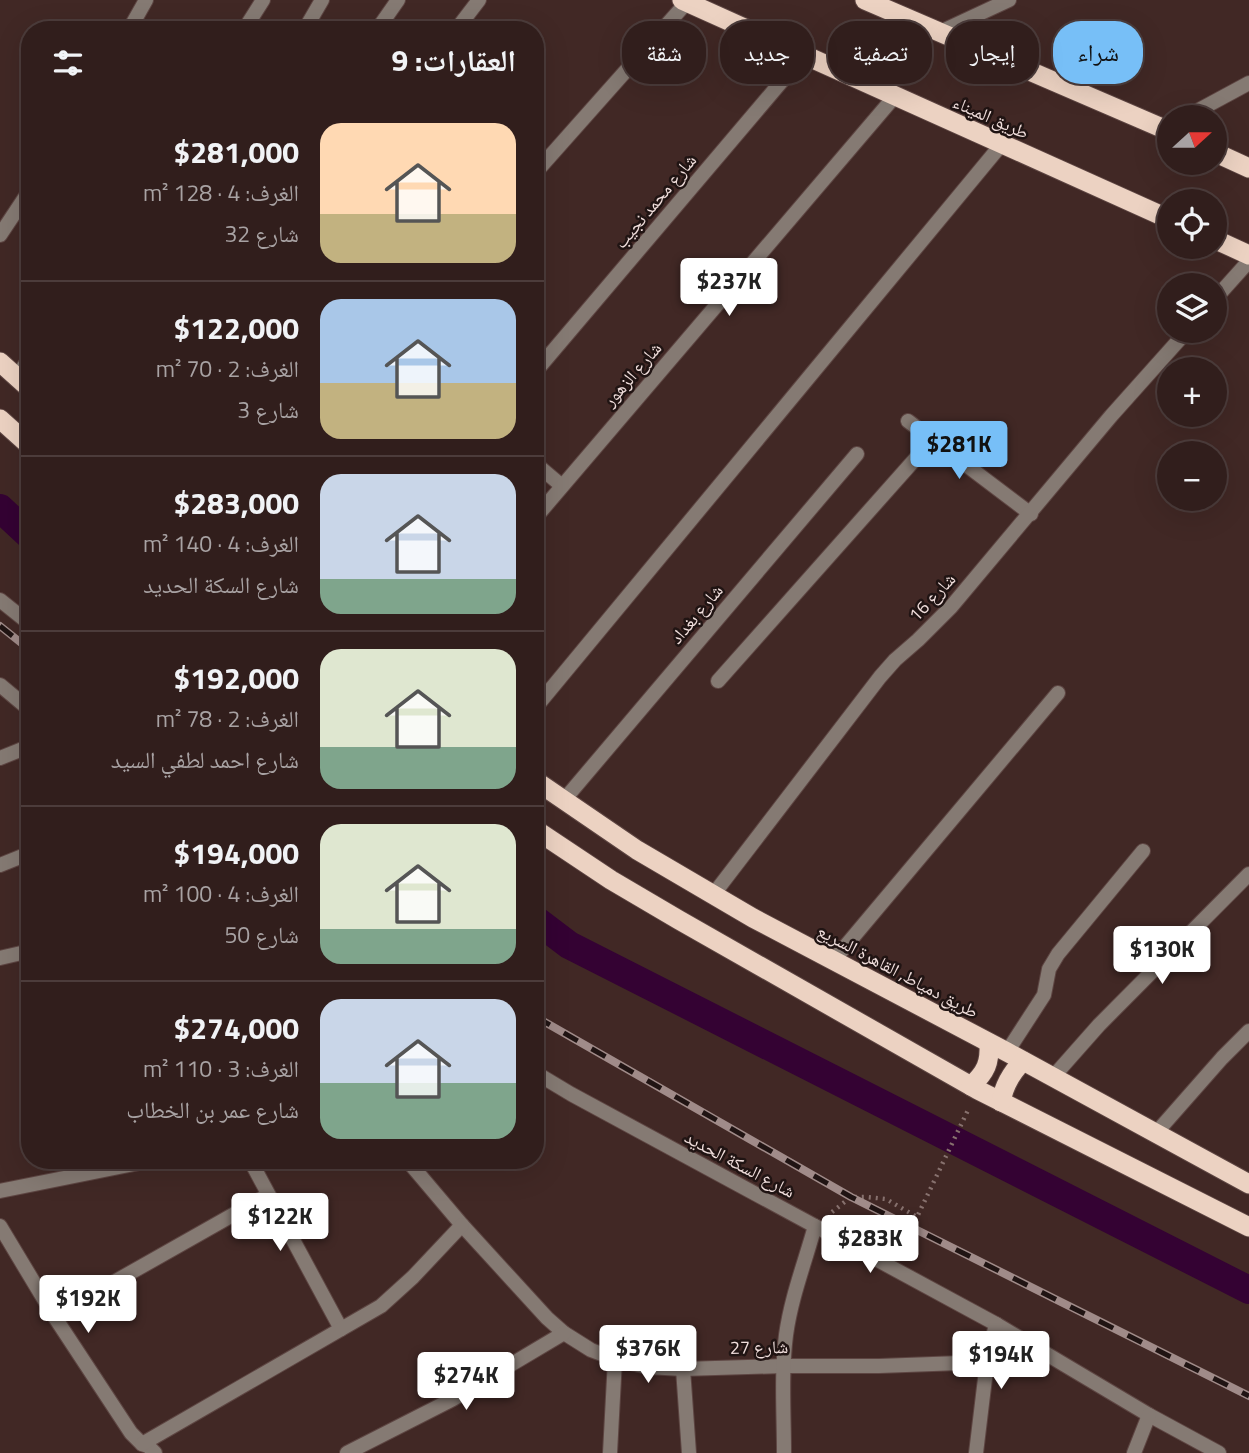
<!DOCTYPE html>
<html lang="ar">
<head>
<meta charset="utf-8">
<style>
  body { margin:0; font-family:"Titillium Web","Noto Naskh Arabic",sans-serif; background:#392725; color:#f1f3f6; direction:rtl; height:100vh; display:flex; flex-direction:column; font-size:26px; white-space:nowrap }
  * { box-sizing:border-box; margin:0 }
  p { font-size:23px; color:#a8a2a3 }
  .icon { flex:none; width:38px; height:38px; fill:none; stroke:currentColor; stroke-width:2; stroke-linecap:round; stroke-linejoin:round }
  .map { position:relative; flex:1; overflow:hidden; direction:ltr }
  .drawer { position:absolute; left:21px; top:21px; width:523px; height:1148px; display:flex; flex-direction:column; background:#311e1c; border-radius:28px; box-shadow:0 7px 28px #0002,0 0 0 2px #4c3c3b; direction:rtl }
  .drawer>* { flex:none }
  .guide { position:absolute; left:565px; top:21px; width:578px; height:63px; direction:rtl; display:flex; gap:14px }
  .needle { width:46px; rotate:69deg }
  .tools { position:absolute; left:1157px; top:105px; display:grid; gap:14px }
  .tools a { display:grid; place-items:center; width:70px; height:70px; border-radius:50%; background:#311e1c; box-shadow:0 7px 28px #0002,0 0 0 2px #4c3c3b; font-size:35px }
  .price { position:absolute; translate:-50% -60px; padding:0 16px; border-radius:7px; background:#fff; color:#222; font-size:23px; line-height:46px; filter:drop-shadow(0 2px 4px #0008) }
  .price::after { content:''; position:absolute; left:50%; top:42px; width:21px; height:16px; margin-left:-10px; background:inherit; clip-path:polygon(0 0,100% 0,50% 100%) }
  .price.on { background:#77bff7; color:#111 }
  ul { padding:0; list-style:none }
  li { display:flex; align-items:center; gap:21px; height:175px; padding:0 28px }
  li+li { border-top:2px solid #4c3c3b }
  li span { display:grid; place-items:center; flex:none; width:196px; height:140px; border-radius:21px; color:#555 }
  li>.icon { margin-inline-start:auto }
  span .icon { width:84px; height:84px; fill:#fffc; stroke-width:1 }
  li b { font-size:30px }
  h2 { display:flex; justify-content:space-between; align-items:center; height:84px; padding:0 28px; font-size:30px }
  .pill { padding:0 24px; border-radius:28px; background:#311e1c; box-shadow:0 7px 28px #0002,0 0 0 2px #4c3c3b; font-size:24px; line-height:63px }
  .pill.on { background:#77bff7; color:#111 }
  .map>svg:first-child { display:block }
</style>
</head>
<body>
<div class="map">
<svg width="1249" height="1453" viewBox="0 0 1249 1453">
  <rect width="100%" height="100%" fill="#412825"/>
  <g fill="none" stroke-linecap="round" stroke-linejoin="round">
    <!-- canal -->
    <g stroke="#340233" stroke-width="28">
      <path d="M0,508L30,536"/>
      <path d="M536,920L569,945L1249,1290"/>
    </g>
    <!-- service casing -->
    <g stroke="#5d4542" stroke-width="16">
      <path id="service" d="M1007,1052L1044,995L1049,969L1058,954L1143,851"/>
    </g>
    <!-- minor casing -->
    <g stroke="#5d4542" stroke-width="16">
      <g id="minor">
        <path d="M308,24L322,0"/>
        <path d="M129,30L146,0"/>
        <path d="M244,30L263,0"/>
        <path d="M377,30L398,0"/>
        <path d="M456,30L479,0"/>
        <path d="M938,33L1009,0"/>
        <path d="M1186,117L1249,83"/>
        <path d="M536,172L687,2"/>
        <path d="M0,235L30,190"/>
        <path d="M1214,300L1249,261"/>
        <path d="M536,371L804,55"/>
        <path d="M17,377L30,357"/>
        <path d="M908,421L1031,514"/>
        <path d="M536,464L562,486"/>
        <path d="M536,517L895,96"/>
        <path d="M0,600L30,624"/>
        <path d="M718,681L933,439"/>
        <path d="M0,685L30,710"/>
        <path d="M536,707L1001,145"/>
        <path d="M0,758L30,746"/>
        <path d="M564,800L857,454"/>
        <path d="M0,865L30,853"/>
        <path d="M713,895L880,677L895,660L918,640L951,607L1111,416L1187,331"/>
        <path d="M0,958L30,951"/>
        <path d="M833,961L1058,693"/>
        <path d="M536,1073L571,1094L996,1324L1149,1415L1219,1453"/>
        <path d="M1053,1077L1099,1025L1249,874"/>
        <path d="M1156,1133L1222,1058L1249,1031"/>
        <path d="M250,1160L341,1329"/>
        <path d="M407,1160L462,1225L547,1318L564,1333L591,1350L615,1359L647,1367L683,1369L783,1366H879L987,1362"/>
        <path d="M0,1191L154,1160"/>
        <path d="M0,1226L54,1316L131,1433L142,1444L148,1446L155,1453"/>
        <path d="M54,1316L268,1195"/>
        <path d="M683,1369L689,1453"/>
        <path d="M142,1444L381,1306L413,1277L462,1225"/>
        <path d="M347,1453L453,1399L564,1333"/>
        <path d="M610,1453L615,1359"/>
        <path d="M784,1453C784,1414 781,1374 786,1335C791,1298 805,1262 815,1226"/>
        <path d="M976,1453L987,1362L996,1324"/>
        <path d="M1134,1453L1149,1415"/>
      </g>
    </g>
    <!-- trunk casing -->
    <g stroke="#5d4542" stroke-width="21">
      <g id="trunk">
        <path d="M682,0L1169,219"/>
        <path d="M865,0L1169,131"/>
        <path d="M1214,152L1249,168"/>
        <path d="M1214,239L1249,255"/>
        <path d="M0,362L30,389"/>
        <path d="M0,419L30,446"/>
        <path d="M536,781L637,850L753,918L1007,1052L1249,1184"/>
        <path d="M536,830L611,880L679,920L978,1090L1249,1227"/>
        <path d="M971,1086C986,1072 990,1063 989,1043"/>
        <path d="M1001,1102C1004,1085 1011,1073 1023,1061"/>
      </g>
    </g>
    <!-- path -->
    <path stroke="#87716e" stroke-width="4.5" stroke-dasharray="2 5" stroke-linecap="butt" d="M832,1212L851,1197H867L886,1199L917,1217L969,1108"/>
    <!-- service -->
    <use href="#service" stroke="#857a73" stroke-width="14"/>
    <!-- minor -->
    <use href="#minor" stroke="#857a73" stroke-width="14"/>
    <!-- trunk -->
    <use href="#trunk" stroke="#ecd2c2" stroke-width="19"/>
    <!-- rail casing -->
    <g stroke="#a08b89" stroke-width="8">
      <g id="rail">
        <path d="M0,626L30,650"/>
        <path d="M536,1017L851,1197L1249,1396"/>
      </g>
    </g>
    <!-- rail -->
    <use href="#rail" stroke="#201413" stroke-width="5" stroke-dasharray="16" stroke-linecap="butt"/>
  </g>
  <g text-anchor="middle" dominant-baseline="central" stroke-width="5" stroke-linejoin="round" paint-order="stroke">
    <!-- street labels -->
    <g font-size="18" fill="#f0dedc" stroke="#201413">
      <text transform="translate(991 117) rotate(24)">طريق الميناء</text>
      <text transform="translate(655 201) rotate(-50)">شارع محمد نجيب</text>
      <text transform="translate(632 374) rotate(-49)">شارع الزهور</text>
      <text transform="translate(932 597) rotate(-47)">شارع 16</text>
      <text transform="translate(696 614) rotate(-50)">شارع بغداد</text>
      <text transform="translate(898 971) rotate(28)">طريق دمياط, القاهرة السريع</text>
      <text transform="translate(740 1164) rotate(28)">شارع السكة الحديد</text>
      <text transform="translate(759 1347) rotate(-1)">شارع 27</text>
    </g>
  </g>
</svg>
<div class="tools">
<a><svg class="needle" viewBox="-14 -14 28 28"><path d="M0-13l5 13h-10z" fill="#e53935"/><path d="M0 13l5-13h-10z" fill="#a8a2a3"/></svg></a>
<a><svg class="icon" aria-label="locate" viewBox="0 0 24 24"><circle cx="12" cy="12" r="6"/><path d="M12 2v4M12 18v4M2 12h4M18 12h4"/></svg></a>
<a><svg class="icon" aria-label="layers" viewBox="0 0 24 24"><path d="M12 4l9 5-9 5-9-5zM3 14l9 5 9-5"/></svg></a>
<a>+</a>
<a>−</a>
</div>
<b class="price" style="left:729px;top:318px">$237K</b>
<b class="price on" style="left:959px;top:481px">$281K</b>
<b class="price" style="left:1162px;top:986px">$130K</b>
<b class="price" style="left:280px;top:1253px">$122K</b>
<b class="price" style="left:870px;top:1275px">$283K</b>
<b class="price" style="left:88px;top:1335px">$192K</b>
<b class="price" style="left:648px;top:1385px">$376K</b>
<b class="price" style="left:1001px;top:1391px">$194K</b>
<b class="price" style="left:466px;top:1412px">$274K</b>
<div class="guide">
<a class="pill on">شراء</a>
<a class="pill">إيجار</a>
<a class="pill">تصفية</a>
<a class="pill">جديد</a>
<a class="pill">شقة</a>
</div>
<section class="drawer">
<h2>العقارات: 9<svg class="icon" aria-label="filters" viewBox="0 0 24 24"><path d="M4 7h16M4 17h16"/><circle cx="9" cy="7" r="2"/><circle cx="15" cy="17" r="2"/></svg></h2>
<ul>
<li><span style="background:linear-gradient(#ffd9b3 65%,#c2b280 0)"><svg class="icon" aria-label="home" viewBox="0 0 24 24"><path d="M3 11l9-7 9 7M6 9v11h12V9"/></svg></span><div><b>$281,000</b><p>الغرف: 4 · 128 m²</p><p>شارع 32</p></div></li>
<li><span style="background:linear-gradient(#a9c7e8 60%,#c2b280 0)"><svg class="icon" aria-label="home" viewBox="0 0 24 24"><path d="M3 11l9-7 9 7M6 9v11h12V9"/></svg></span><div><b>$122,000</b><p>الغرف: 2 · 70 m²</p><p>شارع 3</p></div></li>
<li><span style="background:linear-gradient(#c9d6e8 75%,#7fa58c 0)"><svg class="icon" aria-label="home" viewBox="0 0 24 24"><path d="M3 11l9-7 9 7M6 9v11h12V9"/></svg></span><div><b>$283,000</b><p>الغرف: 4 · 140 m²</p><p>شارع السكة الحديد</p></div></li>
<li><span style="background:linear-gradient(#dfe7d0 70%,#7fa58c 0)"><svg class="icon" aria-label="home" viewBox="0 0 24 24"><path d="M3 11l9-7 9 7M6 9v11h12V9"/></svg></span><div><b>$192,000</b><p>الغرف: 2 · 78 m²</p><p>شارع احمد لطفي السيد</p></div></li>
<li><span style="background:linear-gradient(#dfe7d0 75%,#7fa58c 0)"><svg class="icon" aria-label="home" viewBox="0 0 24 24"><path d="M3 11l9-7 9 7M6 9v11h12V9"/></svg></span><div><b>$194,000</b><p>الغرف: 4 · 100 m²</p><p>شارع 50</p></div></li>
<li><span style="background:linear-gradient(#c9d6e8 60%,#7fa58c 0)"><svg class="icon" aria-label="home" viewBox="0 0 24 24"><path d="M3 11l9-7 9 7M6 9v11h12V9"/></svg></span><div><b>$274,000</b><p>الغرف: 3 · 110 m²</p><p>شارع عمر بن الخطاب</p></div></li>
</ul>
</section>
</div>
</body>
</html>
